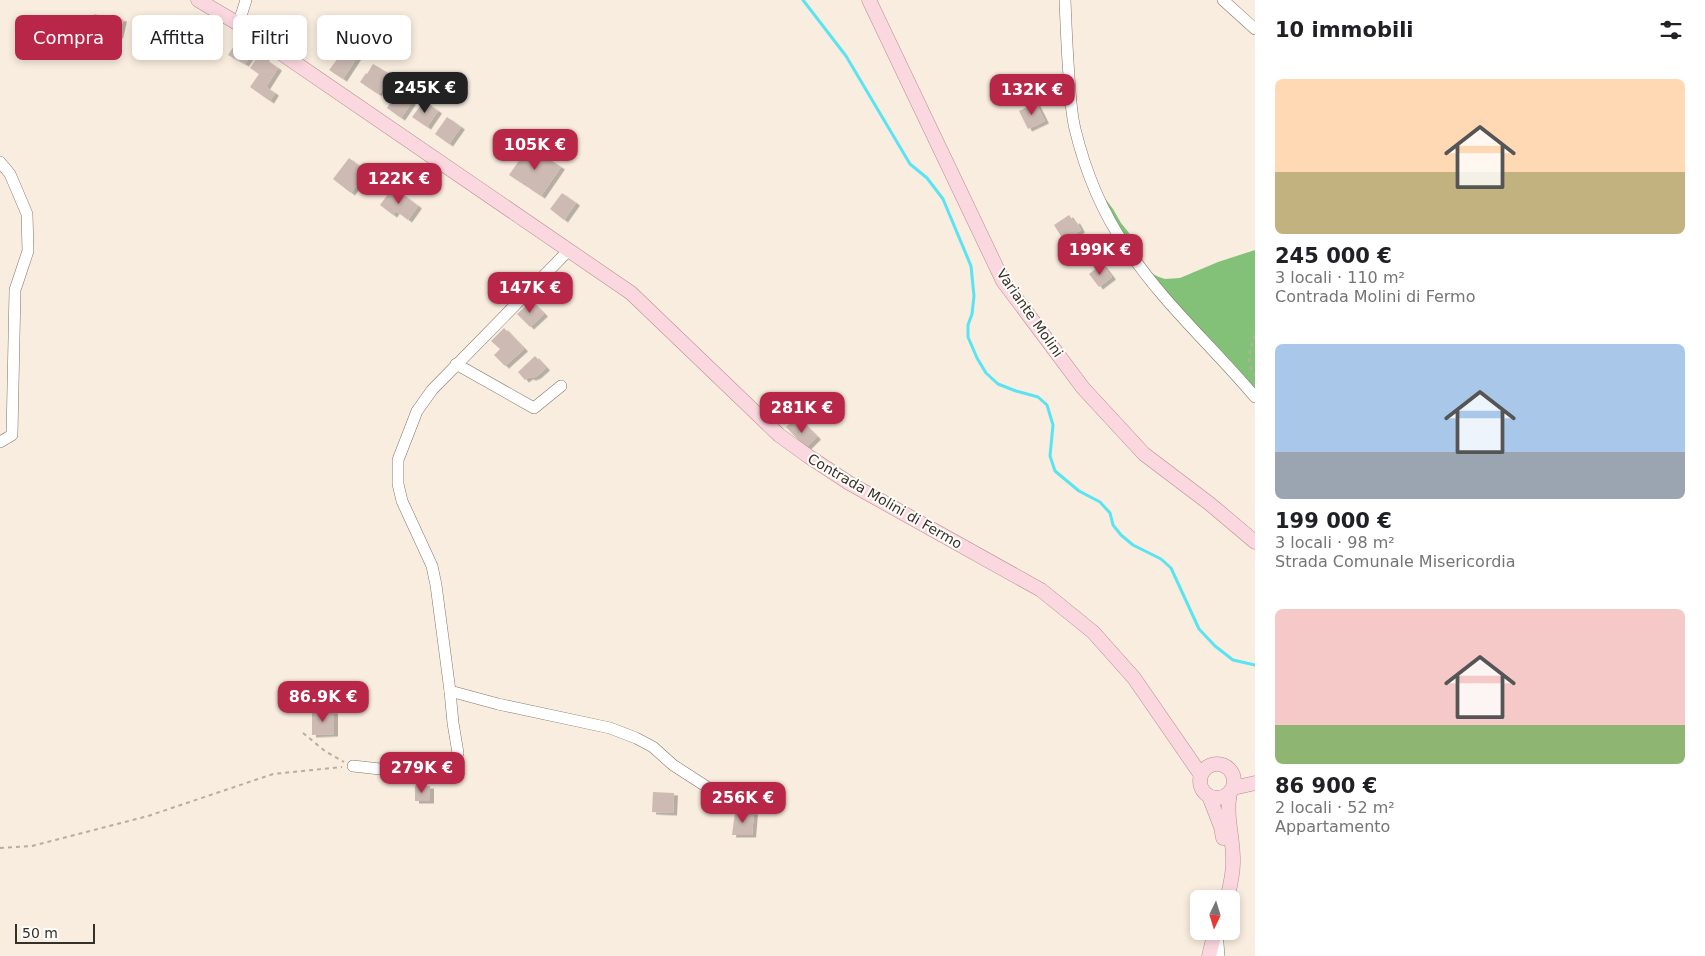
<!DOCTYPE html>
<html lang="it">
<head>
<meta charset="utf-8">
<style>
  body { margin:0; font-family:"DejaVu Sans",sans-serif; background:#f2f2f2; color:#202124; height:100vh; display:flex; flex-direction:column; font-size:19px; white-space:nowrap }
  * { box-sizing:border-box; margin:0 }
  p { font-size:16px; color:#757577 }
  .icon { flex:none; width:28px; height:28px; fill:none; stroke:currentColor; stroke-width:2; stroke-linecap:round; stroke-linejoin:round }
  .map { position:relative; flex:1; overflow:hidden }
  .drawer { display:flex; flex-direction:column; background:#fff; width:450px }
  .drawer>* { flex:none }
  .guide { position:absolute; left:15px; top:15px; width:475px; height:45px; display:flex; gap:10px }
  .needle { width:32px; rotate:184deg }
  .tools { position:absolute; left:1190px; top:890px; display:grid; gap:10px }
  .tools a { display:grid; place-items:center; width:50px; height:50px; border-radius:8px; background:#fff; box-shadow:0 2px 8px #0003; font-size:25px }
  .scale { position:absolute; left:15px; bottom:12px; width:80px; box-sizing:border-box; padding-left:5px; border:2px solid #34302a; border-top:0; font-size:14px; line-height:18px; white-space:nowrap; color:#34302a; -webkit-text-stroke:4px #fefcf9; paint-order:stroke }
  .price { position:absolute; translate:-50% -42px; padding:0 11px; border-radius:10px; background:#b82748; color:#fff; font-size:16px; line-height:32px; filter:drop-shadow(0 1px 2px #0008) }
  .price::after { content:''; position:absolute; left:50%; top:30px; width:15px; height:11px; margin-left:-8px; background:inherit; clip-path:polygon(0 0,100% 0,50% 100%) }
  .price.selected { background:#222; color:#fff }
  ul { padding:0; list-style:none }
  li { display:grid; align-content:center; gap:10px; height:265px; padding:0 20px }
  li span { display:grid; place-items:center; height:155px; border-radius:8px; color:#555 }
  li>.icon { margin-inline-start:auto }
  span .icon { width:90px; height:90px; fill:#fffc; stroke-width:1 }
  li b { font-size:21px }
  h2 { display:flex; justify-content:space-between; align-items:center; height:60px; padding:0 20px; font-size:21px }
  .pill { padding:0 18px; border-radius:8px; background:#fff; box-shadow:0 2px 8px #0003; font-size:18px; line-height:45px }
  .pill.selected { background:#b82748; color:#fff }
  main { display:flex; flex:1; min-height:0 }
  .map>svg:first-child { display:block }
</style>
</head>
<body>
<main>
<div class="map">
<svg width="1255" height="956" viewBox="0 0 1255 956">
  <defs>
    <filter id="shadow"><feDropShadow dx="4" dy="2.5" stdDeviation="0" flood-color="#0004"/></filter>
  </defs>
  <rect width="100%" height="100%" fill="#f8edde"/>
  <!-- forest -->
  <path fill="#83c178" d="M1101,193L1113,209L1121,223L1129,233L1142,260L1153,274L1159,277L1165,279L1180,278L1218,262L1255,250V396L1127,248Z"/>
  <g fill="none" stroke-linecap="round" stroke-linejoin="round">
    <!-- stream -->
    <path stroke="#5ae4f3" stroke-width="3" d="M803,0L846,56L910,164L927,178L943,199L971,266L974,296L972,314L968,325V337L977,358L986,373L998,384L1016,391L1038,397L1047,405L1053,425L1050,456L1055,471L1079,491L1100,502L1110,513L1113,525L1121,535L1133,545L1161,559L1171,568L1199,629L1215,646L1233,660L1255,665"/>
  </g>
  <!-- building -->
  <g fill="#cdbbb3" filter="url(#shadow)">
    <path d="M94,14L123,19L119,36L90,31Z"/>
    <path d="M236,43L243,48L245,45L254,51L245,64L228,55Z"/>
    <path d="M343,45L358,56L343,79L329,70L338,58L335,56Z"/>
    <path d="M261,51L267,55L265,59L278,68L266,87L275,93L270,101L250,87L259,74L250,68Z"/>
    <path d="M373,64L388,73L390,77V81L387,87L385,86L380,93L379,92L378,94L360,82L366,73L367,74Z"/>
    <path d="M397,92L412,102L401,118L387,108Z"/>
    <path d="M424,101L438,111L427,127L412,117Z"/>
    <path d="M1036,103L1045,121L1028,129L1019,111Z"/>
    <path d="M447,117L461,127L449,144L435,134Z"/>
    <path d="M529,146L561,167L541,196L526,186L527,184L525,182L523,184L509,175Z"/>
    <path d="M349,158L367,172L351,193L333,179Z"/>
    <path d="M391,190L399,196L401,193L418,206L408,220L396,211L393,215L380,205Z"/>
    <path d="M562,193L576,203L564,220L550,209Z"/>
    <path d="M1069,215L1074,222L1076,221L1081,230L1064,241L1054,225Z"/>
    <path d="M1102,264L1112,277L1099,287L1089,274Z"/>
    <path d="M531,301L544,314L530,327L517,314Z"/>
    <path d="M504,328L524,349L505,366L494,355L500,349L491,341Z"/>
    <path d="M535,356L546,368L537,376L532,378L529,377L525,380L518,372Z"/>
    <path d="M792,421L797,426L803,423L817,437L806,448L786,427Z"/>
    <path d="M312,711H334V734L312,735Z"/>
    <rect x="415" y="786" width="15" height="15"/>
    <path d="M653,792L674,793L673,813L652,812Z"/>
    <path d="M743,811L754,812L752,835H732L735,812L742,813Z"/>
  </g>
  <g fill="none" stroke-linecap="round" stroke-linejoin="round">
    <!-- minor casing -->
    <g stroke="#807669" stroke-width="12">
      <g id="minor">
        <path d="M1065,0C1066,25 1067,51 1069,76C1070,94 1071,112 1075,129C1085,170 1102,212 1126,247C1162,302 1213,347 1255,397"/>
        <path d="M1223,0L1255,29"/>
        <path d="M237,23L240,19L246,0"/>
        <path d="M0,162L10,174L27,214L28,251L15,290L12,435L0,442"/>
        <path d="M456,364L534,408L561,386"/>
        <path d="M450,691L498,704L610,728L636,738L653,747L673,765L707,787"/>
        <path d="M353,766L380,769H444L453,765L458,753L453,723L450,691L436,585L432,566L402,501L398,484V460L417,411L432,390L569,250"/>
        <path d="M1217,931L1219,956"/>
      </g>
    </g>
    <!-- major casing -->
    <g stroke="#b48c91" stroke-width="15">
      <g id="major">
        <path d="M198,0L237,23L631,293L779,435L808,456L849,483L1041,590L1093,632L1134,678L1201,775"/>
        <path d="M869,0L1003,281L1083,388L1144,454L1210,504L1255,542"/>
        <circle cx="1217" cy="781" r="17"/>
        <path d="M1233,788L1255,783"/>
        <path d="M1209,796L1221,827L1223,838"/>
        <path d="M1227,899C1230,887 1233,875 1233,863C1234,839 1225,817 1230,792"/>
        <path d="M1209,956L1215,931"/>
      </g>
    </g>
    <!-- path -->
    <g stroke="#b7aea2" stroke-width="2" stroke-dasharray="4 4" stroke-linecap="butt">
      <path d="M1255,335C1250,348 1245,363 1255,375"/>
      <path d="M303,733L325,751L344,762"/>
      <path d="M0,848L32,846L148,816L273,774L342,767"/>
    </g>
    <!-- minor -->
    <use href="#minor" stroke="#fff" stroke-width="11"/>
    <!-- major -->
    <use href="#major" stroke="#fbd8df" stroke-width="14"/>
  </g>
  <g text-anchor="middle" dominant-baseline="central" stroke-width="4" stroke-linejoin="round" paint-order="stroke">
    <!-- street labels -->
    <g font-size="14" fill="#34302a" stroke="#fefcf9">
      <text transform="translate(1030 313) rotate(55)">Variante Molini</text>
      <text transform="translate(885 501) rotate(30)">Contrada Molini di Fermo</text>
    </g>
  </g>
</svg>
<div class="tools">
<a><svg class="needle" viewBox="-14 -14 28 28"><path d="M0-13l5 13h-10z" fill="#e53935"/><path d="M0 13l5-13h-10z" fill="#757577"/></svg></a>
</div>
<div class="scale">50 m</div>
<b class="price selected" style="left:425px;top:114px">245K €</b>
<b class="price" style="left:1032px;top:116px">132K €</b>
<b class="price" style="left:535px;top:171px">105K €</b>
<b class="price" style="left:399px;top:205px">122K €</b>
<b class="price" style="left:1100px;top:276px">199K €</b>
<b class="price" style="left:530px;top:314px">147K €</b>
<b class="price" style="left:802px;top:434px">281K €</b>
<b class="price" style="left:323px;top:723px">86.9K €</b>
<b class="price" style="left:422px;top:794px">279K €</b>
<b class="price" style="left:743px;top:824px">256K €</b>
<div class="guide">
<a class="pill selected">Compra</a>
<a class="pill">Affitta</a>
<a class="pill">Filtri</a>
<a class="pill">Nuovo</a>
</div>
</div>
<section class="drawer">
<h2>10 immobili<svg class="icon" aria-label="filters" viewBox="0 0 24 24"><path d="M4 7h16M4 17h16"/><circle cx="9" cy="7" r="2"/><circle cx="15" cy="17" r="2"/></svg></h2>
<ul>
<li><span style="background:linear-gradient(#ffd9b3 60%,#c2b280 0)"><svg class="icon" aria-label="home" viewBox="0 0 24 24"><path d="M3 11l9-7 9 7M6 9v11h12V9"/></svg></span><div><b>245 000 €</b><p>3 locali · 110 m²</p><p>Contrada Molini di Fermo</p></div></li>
<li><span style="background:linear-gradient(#a9c7e8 70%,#9aa5b1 0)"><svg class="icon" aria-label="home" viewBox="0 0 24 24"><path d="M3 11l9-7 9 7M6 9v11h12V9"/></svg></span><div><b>199 000 €</b><p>3 locali · 98 m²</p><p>Strada Comunale Misericordia</p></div></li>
<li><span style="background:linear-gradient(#f6c9c9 75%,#8fb573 0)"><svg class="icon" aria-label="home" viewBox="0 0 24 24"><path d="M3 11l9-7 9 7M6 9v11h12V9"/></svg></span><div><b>86 900 €</b><p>2 locali · 52 m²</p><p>Appartamento</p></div></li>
</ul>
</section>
</main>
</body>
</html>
